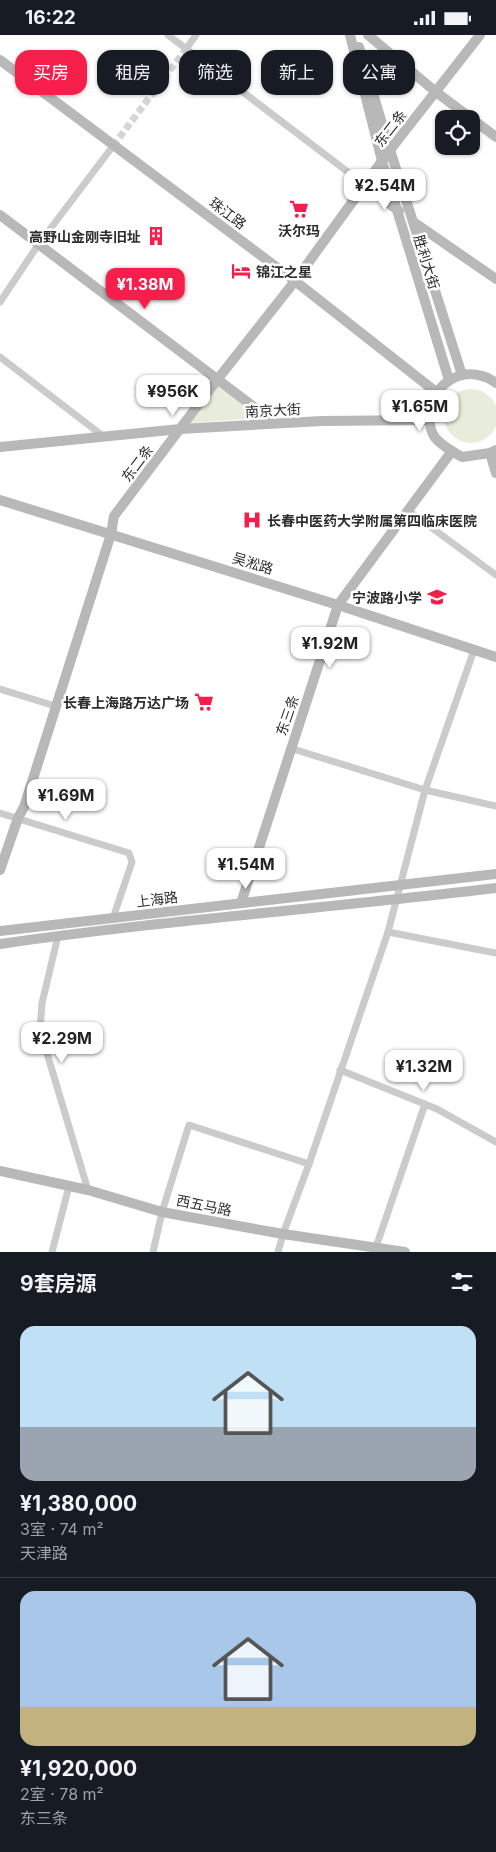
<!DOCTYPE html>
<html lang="zh">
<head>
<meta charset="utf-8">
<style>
  body { margin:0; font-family:Inter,"Noto Sans SC",sans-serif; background:#242831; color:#f1f3f6; height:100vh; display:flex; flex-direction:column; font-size:19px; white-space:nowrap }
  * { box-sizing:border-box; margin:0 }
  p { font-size:16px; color:#9ea1a6 }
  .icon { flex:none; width:28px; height:28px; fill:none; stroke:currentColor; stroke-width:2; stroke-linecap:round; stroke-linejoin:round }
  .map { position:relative; height:1217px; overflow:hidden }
  .details { display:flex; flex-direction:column; background:#171b24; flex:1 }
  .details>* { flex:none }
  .top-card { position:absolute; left:15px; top:15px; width:466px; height:45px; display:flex; gap:10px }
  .controls { position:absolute; left:435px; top:75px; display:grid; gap:10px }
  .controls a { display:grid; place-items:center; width:45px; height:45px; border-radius:10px; background:#171b24; box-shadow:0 1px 4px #0004; font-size:25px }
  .price { position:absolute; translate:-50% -42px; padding:0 11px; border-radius:10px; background:#fff; color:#222; font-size:16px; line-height:32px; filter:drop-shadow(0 1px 2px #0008) }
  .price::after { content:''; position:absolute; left:50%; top:30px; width:15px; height:11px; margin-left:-8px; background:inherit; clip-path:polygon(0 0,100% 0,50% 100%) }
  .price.on { background:#f61f4b; color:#fff }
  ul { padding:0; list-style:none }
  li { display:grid; align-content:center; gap:10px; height:265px; padding:0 20px }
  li+li { border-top:1px solid #363941 }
  li span { display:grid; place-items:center; height:155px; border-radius:15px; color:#555 }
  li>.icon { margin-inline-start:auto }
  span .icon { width:90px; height:90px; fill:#fffc; stroke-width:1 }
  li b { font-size:21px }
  h2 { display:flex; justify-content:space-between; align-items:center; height:60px; padding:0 20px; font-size:21px }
  .pill { padding:0 18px; border-radius:15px; background:#171b24; box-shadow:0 1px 4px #0004; font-size:18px; line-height:45px }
  .pill.on { background:#f61f4b; color:#fff }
  .status { display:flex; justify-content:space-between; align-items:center; height:35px; padding:0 25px; background:#171b24; direction:ltr }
  .status svg { height:14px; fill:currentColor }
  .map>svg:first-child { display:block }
</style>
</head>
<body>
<div class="status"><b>16:22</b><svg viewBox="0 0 49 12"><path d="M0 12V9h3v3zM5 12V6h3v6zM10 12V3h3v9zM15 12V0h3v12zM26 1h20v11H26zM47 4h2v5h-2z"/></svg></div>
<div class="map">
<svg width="496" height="1217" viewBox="0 0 496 1217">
  <rect width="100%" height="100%" fill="#fff"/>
  <!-- green -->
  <g fill="#e7edda">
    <path d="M218,352L260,383L191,388Z"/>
    <circle cx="471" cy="381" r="27"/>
  </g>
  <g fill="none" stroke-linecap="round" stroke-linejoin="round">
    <!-- street-tunnel -->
    <path stroke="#d5d5d5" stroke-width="7" stroke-dasharray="7 3.5" stroke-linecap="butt" d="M113,111L186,14"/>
    <!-- street -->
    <g stroke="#cbcbcb" stroke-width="7">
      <path d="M168,0L365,150"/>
      <path d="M186,14L196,0"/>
      <path d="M0,267L38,210L113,111"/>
      <path d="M0,322L103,401"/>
      <path d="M409,476L496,540"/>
      <path d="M0,654L55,671"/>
      <path d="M290,713L425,755L496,771"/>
      <path d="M0,778L129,818L132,827L113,883"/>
      <path d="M388,897L496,918"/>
      <path d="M58,901L42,968L40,995L88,1155"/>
      <path d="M340,1035L437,1074L496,1107"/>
      <path d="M376,1212L425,1069"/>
      <path d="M52,1217L69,1151"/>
      <path d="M153,1217L162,1177L189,1090L309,1129"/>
      <path d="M278,1217L283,1199L309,1129L388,897L425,755L474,615"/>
    </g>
    <!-- secondary -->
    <g stroke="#b8b8b8" stroke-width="10">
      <path d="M350,0L382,126L449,345"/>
      <path d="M368,0L436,57L496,102"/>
      <path d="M359,12L390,115L462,340"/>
      <path d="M0,25L295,246L436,357"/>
      <path d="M365,150L399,176"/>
      <path d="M0,180L275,388"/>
      <path d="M415,188L496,244"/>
      <path d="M496,348C492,345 487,342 482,341C457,333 431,353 430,378C429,385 430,395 434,401C439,409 453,417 462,422L490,418L496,415"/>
      <path d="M0,412L180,394L322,386L429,385"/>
      <path d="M490,418L496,438"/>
      <path d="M0,465L338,570L496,622"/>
      <path d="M0,835L18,783L24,772L111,499L114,481L217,345L295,246L390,115L480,0"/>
      <path d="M241,868L338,570L452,416"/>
      <path d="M0,896L496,839"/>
      <path d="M0,909C164,885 331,873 496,853"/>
      <path d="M0,1136L88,1155L162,1177L283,1199L405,1217"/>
    </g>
  </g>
  <!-- icons -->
  <defs>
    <g id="supermarket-bare" transform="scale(1.5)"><path d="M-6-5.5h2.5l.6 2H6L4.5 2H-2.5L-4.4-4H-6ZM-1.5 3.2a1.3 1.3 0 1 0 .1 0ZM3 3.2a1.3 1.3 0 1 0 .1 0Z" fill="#f61f4b" stroke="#fff" stroke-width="2.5" paint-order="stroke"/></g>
    <g id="building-bare" transform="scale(1.5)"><path d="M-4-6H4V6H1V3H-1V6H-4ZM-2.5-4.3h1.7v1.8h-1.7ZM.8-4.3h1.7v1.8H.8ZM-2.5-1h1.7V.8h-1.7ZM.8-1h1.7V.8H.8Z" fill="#f61f4b" stroke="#fff" stroke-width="2.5" paint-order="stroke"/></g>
    <g id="hotel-bare" transform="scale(1.5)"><path d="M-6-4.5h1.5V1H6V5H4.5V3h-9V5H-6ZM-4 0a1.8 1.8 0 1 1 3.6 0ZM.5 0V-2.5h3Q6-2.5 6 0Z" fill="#f61f4b" stroke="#fff" stroke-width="2.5" paint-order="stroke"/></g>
    <g id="hospital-bare" transform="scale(1.5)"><path d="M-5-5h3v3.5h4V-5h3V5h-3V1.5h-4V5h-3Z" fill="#f61f4b" stroke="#fff" stroke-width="2.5" paint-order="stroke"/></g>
    <g id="school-bare" transform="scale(1.5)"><path d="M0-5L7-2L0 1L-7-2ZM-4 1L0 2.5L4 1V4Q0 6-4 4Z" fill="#f61f4b" stroke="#fff" stroke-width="2.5" paint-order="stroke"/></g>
  </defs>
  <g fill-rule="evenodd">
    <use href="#supermarket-bare" x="299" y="174"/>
    <use href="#building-bare" x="156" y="201"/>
    <use href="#hotel-bare" x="241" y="236"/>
    <use href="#hospital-bare" x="252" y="485"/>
    <use href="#school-bare" x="437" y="562"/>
    <use href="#supermarket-bare" x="204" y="667"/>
  </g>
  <g text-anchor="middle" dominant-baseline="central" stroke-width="5" stroke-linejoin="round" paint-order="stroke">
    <!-- street labels -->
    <g font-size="14" fill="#2e2e2e" stroke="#fff">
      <text transform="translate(390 93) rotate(-52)">东二条</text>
      <text transform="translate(228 178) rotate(37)">珠江路</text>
      <text transform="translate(427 227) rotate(73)">胜利大街</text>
      <text transform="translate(273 375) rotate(-3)">南京大街</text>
      <text transform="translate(137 428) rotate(-53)">东二条</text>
      <text transform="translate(253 528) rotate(17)">吴淞路</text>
      <text transform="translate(287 680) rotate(-71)">东三条</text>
      <text transform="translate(157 864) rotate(-7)">上海路</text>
      <text transform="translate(204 1170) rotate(11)">西五马路</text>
    </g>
    <!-- poi labels -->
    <g font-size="14" font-weight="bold" fill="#2e2e2e" stroke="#fff" text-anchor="end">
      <text x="299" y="195" text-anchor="middle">沃尔玛</text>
      <text x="141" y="201">高野山金刚寺旧址</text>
      <text x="256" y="236" text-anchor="start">锦江之星</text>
      <text x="267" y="485" text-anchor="start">长春中医药大学附属第四临床医院</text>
      <text x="422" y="562">宁波路小学</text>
      <text x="189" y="667">长春上海路万达广场</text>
    </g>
  </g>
</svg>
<div class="controls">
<a><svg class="icon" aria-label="locate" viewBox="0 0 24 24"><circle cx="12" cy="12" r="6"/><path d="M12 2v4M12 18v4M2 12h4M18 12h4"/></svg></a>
</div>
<b class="price" style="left:385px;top:176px">¥2.54M</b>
<b class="price on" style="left:145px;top:275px">¥1.38M</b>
<b class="price" style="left:173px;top:382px">¥956K</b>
<b class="price" style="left:420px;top:397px">¥1.65M</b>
<b class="price" style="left:330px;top:634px">¥1.92M</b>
<b class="price" style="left:66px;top:786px">¥1.69M</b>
<b class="price" style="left:246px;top:855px">¥1.54M</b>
<b class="price" style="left:62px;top:1029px">¥2.29M</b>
<b class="price" style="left:424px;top:1057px">¥1.32M</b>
<div class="top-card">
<a class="pill on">买房</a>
<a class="pill">租房</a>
<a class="pill">筛选</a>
<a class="pill">新上</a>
<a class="pill">公寓</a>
</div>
</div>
<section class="details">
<h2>9套房源<svg class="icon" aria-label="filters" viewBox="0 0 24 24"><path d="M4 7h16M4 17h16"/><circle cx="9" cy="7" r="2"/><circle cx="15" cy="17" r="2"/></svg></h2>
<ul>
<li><span style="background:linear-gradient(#bfe0f5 65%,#9aa5b1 0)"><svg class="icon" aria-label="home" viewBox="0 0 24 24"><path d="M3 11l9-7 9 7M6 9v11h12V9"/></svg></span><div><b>¥1,380,000</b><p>3室 · 74 m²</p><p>天津路</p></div></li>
<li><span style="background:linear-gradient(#a9c7e8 75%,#c2b280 0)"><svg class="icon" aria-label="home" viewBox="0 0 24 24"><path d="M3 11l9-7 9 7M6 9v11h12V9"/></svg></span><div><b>¥1,920,000</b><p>2室 · 78 m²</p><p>东三条</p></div></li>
</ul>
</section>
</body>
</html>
